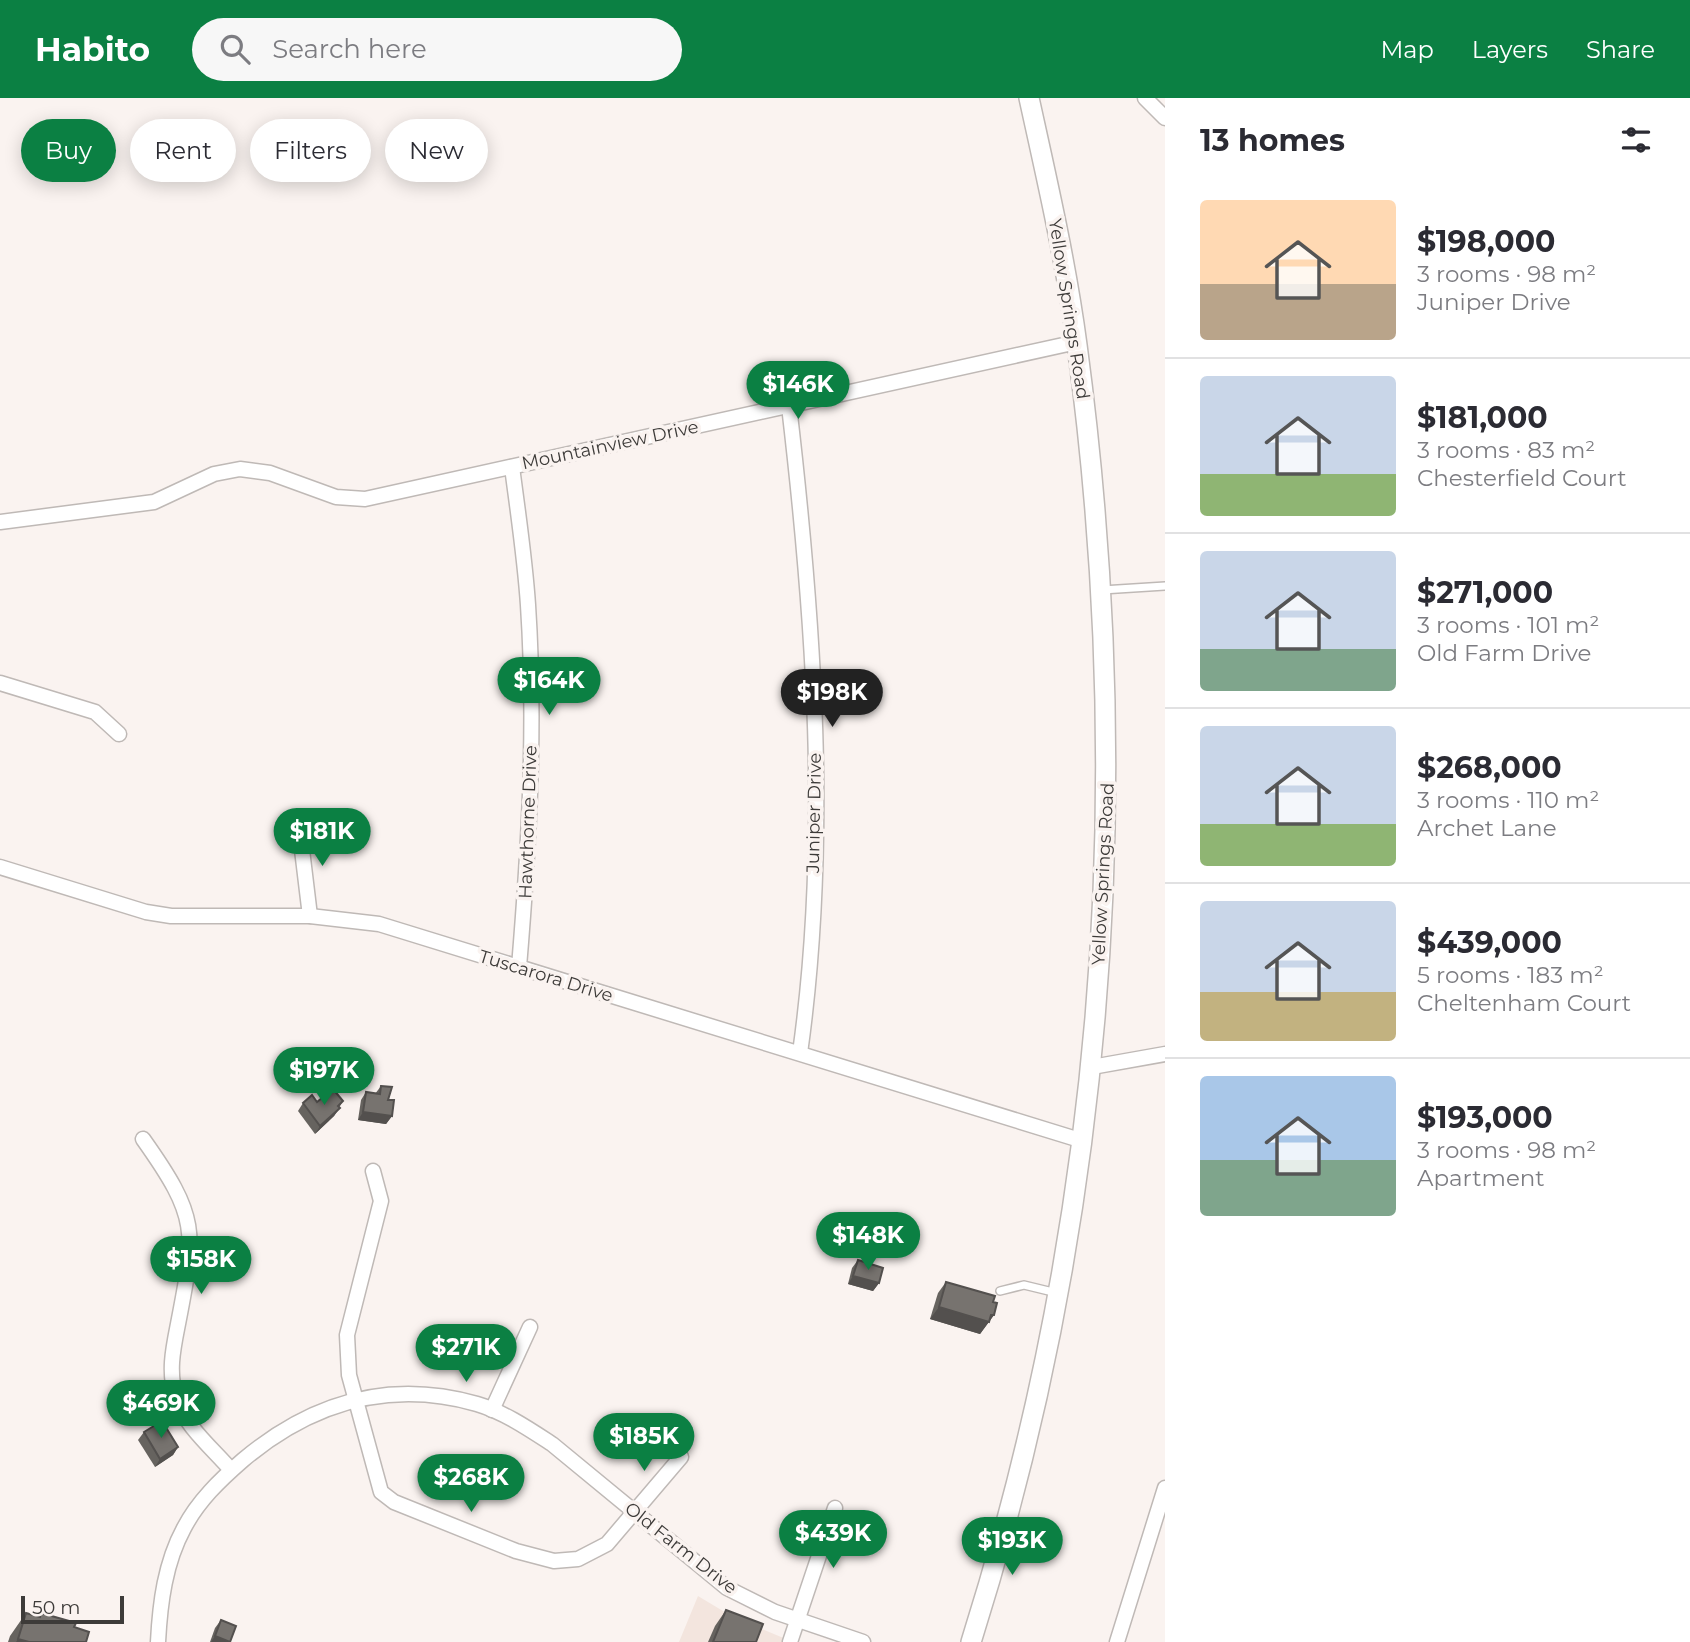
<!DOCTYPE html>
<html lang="en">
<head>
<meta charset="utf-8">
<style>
  body { margin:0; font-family:Montserrat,sans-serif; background:#f7f7f7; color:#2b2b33; height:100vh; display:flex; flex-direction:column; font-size:26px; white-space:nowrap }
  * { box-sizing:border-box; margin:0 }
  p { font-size:23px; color:#7c7c81 }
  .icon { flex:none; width:38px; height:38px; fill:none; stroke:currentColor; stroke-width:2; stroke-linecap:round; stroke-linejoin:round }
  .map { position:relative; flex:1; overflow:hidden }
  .side { display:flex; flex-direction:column; background:#fff; width:525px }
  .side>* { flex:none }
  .hud { position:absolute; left:21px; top:21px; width:665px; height:63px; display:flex; gap:14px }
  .scale { position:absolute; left:21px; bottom:18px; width:103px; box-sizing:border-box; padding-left:7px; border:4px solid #3d3b39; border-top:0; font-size:19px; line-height:24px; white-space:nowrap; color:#3d3b39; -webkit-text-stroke:5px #faf3f0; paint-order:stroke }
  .price { position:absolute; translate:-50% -60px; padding:0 16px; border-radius:24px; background:#0b8043; color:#fff; font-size:23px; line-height:46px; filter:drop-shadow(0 2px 4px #0008) }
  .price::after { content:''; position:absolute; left:50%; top:42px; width:21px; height:16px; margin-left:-10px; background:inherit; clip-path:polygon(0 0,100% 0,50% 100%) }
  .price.current { background:#222; color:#fff }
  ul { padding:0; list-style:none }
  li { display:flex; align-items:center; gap:21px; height:175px; padding:0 35px }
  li+li { border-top:2px solid #e1e1e2 }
  li span { display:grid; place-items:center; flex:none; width:196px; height:140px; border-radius:7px; color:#555 }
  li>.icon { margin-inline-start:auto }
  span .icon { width:84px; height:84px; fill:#fffc; stroke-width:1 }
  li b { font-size:30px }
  h2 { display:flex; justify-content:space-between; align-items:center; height:84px; padding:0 35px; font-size:30px }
  .chip { padding:0 24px; border-radius:32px; background:#fff; box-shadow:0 4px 18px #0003; font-size:24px; line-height:63px }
  .chip.current { background:#0b8043; color:#fff }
  header { display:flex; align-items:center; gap:42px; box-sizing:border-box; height:98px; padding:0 35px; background:#0b8043; color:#fff }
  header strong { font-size:33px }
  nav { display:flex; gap:38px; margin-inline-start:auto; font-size:24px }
  .search { width:490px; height:63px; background:#f7f7f7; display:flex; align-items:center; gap:18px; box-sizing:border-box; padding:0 24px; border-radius:38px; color:#7c7c81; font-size:26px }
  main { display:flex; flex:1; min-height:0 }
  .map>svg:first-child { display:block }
</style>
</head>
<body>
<header>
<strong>Habito</strong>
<div class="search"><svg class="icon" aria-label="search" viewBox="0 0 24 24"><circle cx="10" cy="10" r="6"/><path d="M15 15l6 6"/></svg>Search here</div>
<nav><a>Map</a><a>Layers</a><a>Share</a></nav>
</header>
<main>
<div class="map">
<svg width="1165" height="1544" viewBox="0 0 1165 1544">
  <rect width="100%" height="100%" fill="#faf3f0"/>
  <!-- built -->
  <path fill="#f3e5de" d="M698,1498L733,1519L793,1544H679Z"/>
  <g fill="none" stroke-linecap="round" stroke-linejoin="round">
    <!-- service casing -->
    <g stroke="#bfb9b6" stroke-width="10">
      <g id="service">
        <path d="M1102,492L1165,488"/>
        <path d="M1000,1193L1024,1187L1057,1195"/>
      </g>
    </g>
    <!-- minor casing -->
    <g stroke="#bfb9b6" stroke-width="17">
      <g id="minor">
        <path d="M1145,0L1165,20"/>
        <path d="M789,308C814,521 830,741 800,955"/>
        <path d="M512,369C518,415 525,461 528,507C536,628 529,749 519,869"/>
        <path d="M0,424L154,404L214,376L240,371L270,375L336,399L365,401L1077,244"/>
        <path d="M0,585L95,614L119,636"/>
        <path d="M299,727L310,818"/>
        <path d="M0,769L146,814L171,818H310L379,826L1083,1043"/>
        <path d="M1092,969L1165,956"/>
        <path d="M143,1041C199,1120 196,1133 178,1226C173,1251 168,1274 176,1300C184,1327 213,1351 231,1372"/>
        <path d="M373,1073L381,1103L347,1237L349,1277L381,1394L394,1404L516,1453L554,1463L578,1461L607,1446L681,1359"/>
        <path d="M492,1312L530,1229"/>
        <path d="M158,1544C160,1505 165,1465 184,1430C198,1403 220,1382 243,1362C311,1305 389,1281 477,1306C504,1314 529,1331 552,1346L727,1490L775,1514L863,1544"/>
        <path d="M790,1544L835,1410"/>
        <path d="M1117,1544L1165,1390"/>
      </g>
    </g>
    <!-- secondary casing -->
    <g stroke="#bfb9b6" stroke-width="22">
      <path id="secondary" d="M971,1544C1105,1121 1136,686 1077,247C1066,164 1047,82 1029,0"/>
    </g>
    <!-- service -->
    <use href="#service" stroke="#fff" stroke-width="7"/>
    <!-- minor -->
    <use href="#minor" stroke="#fff" stroke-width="14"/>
    <!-- secondary -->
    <use href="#secondary" stroke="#fff" stroke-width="19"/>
  </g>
  <!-- wall -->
  <g fill="#66635f">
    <path d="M381,988L388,1002L392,1018L386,1026L358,1022L361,1002L366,994L375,996Z"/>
    <path d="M343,1003L334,1018L315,1036L298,1013L303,1005Z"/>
    <path d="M858,1162L879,1185L873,1193L848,1186L852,1170Z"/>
    <path d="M946,1184L994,1217L980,1236L930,1221L938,1195Z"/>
    <path d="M144,1334L178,1349L173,1357L155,1369L138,1342Z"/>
    <path d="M726,1512L756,1544H708L715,1528Z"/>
    <path d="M26,1515L39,1519L41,1515L74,1529L87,1544H8L10,1538Z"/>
    <path d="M221,1522L230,1544H210L215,1530Z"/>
  </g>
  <!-- shaded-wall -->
  <g fill="#53504e">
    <path d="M340,1010L334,1018L315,1036L320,1028Z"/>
    <path d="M363,1014L392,1018L386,1026L358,1022Z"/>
    <path d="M853,1178L879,1185L873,1193L848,1186Z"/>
    <path d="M939,1209L991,1217H994L980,1236L930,1221Z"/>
    <path d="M178,1349L173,1357L155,1369L160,1361Z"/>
    <path d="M215,1538L230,1544H211Z"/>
    <path d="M18,1541L29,1544H16Z"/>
  </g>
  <!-- building -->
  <g fill="#77736f" stroke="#53504e" stroke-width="2">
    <path d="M381,988L392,989L388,1002H394L392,1018L363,1014L366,994L380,996Z"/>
    <path d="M333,991L343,1003L338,1008L340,1010L320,1028L303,1005L312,997L317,1004Z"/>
    <path d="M858,1162L883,1170L879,1185L853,1178Z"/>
    <path d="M946,1184L995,1198L993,1204L997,1205L994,1217H991L989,1224L939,1209Z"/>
    <path d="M162,1323L178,1349L160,1361L144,1334Z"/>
    <path d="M726,1512L763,1526L756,1544H713Z"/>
    <path d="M26,1515L40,1519L41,1515L76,1525L74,1529L89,1534L86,1544H87H29L18,1541Z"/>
    <path d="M221,1522L236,1528L230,1544L215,1538Z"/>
  </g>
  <g text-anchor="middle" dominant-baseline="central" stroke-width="7" stroke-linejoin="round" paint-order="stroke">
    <!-- street labels -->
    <g font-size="18" fill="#3d3b39" stroke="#faf3f0">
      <text transform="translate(1069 211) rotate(81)">Yellow Springs Road</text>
      <text transform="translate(610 347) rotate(-12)">Mountainview Drive</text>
      <text transform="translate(814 715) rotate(-89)">Juniper Drive</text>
      <text transform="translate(528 724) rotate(-88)">Hawthorne Drive</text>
      <text transform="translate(1103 776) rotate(-87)">Yellow Springs Road</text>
      <text transform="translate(546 878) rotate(17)">Tuscarora Drive</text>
      <text transform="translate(681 1450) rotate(38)">Old Farm Drive</text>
    </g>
  </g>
</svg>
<div class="scale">50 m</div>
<b class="price" style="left:798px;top:323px">$146K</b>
<b class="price" style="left:549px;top:619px">$164K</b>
<b class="price current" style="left:832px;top:631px">$198K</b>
<b class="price" style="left:322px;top:770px">$181K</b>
<b class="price" style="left:324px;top:1009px">$197K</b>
<b class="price" style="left:868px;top:1174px">$148K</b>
<b class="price" style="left:201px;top:1198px">$158K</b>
<b class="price" style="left:466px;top:1286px">$271K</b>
<b class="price" style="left:161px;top:1342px">$469K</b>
<b class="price" style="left:644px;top:1375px">$185K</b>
<b class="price" style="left:471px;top:1416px">$268K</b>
<b class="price" style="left:833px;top:1472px">$439K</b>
<b class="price" style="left:1012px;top:1479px">$193K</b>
<div class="hud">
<a class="chip current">Buy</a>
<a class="chip">Rent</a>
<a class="chip">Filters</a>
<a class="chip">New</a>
</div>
</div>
<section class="side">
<h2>13 homes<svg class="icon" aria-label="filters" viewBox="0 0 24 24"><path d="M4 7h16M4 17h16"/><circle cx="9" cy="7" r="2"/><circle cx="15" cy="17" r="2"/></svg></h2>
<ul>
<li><span style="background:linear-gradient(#ffd9b3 60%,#b9a48a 0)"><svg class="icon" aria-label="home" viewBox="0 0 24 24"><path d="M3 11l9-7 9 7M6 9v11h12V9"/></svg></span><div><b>$198,000</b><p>3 rooms · 98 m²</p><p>Juniper Drive</p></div></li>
<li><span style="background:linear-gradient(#c9d6e8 70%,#8fb573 0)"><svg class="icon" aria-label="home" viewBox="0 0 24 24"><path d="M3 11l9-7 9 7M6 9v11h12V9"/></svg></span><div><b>$181,000</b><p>3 rooms · 83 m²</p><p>Chesterfield Court</p></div></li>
<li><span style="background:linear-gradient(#c9d6e8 70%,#7fa58c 0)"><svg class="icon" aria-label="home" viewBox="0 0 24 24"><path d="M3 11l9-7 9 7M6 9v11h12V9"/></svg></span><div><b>$271,000</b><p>3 rooms · 101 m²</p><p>Old Farm Drive</p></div></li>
<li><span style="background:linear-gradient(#c9d6e8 70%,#8fb573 0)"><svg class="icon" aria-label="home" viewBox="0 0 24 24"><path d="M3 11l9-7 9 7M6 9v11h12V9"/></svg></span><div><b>$268,000</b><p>3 rooms · 110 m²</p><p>Archet Lane</p></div></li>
<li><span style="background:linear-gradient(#c9d6e8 65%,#c2b280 0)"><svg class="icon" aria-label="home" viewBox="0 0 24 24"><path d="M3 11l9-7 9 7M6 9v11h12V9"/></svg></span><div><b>$439,000</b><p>5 rooms · 183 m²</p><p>Cheltenham Court</p></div></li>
<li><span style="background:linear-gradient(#a9c7e8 60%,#7fa58c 0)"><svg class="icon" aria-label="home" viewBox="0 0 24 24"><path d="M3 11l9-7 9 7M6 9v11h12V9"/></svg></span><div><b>$193,000</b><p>3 rooms · 98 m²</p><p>Apartment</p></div></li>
</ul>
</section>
</main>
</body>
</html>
